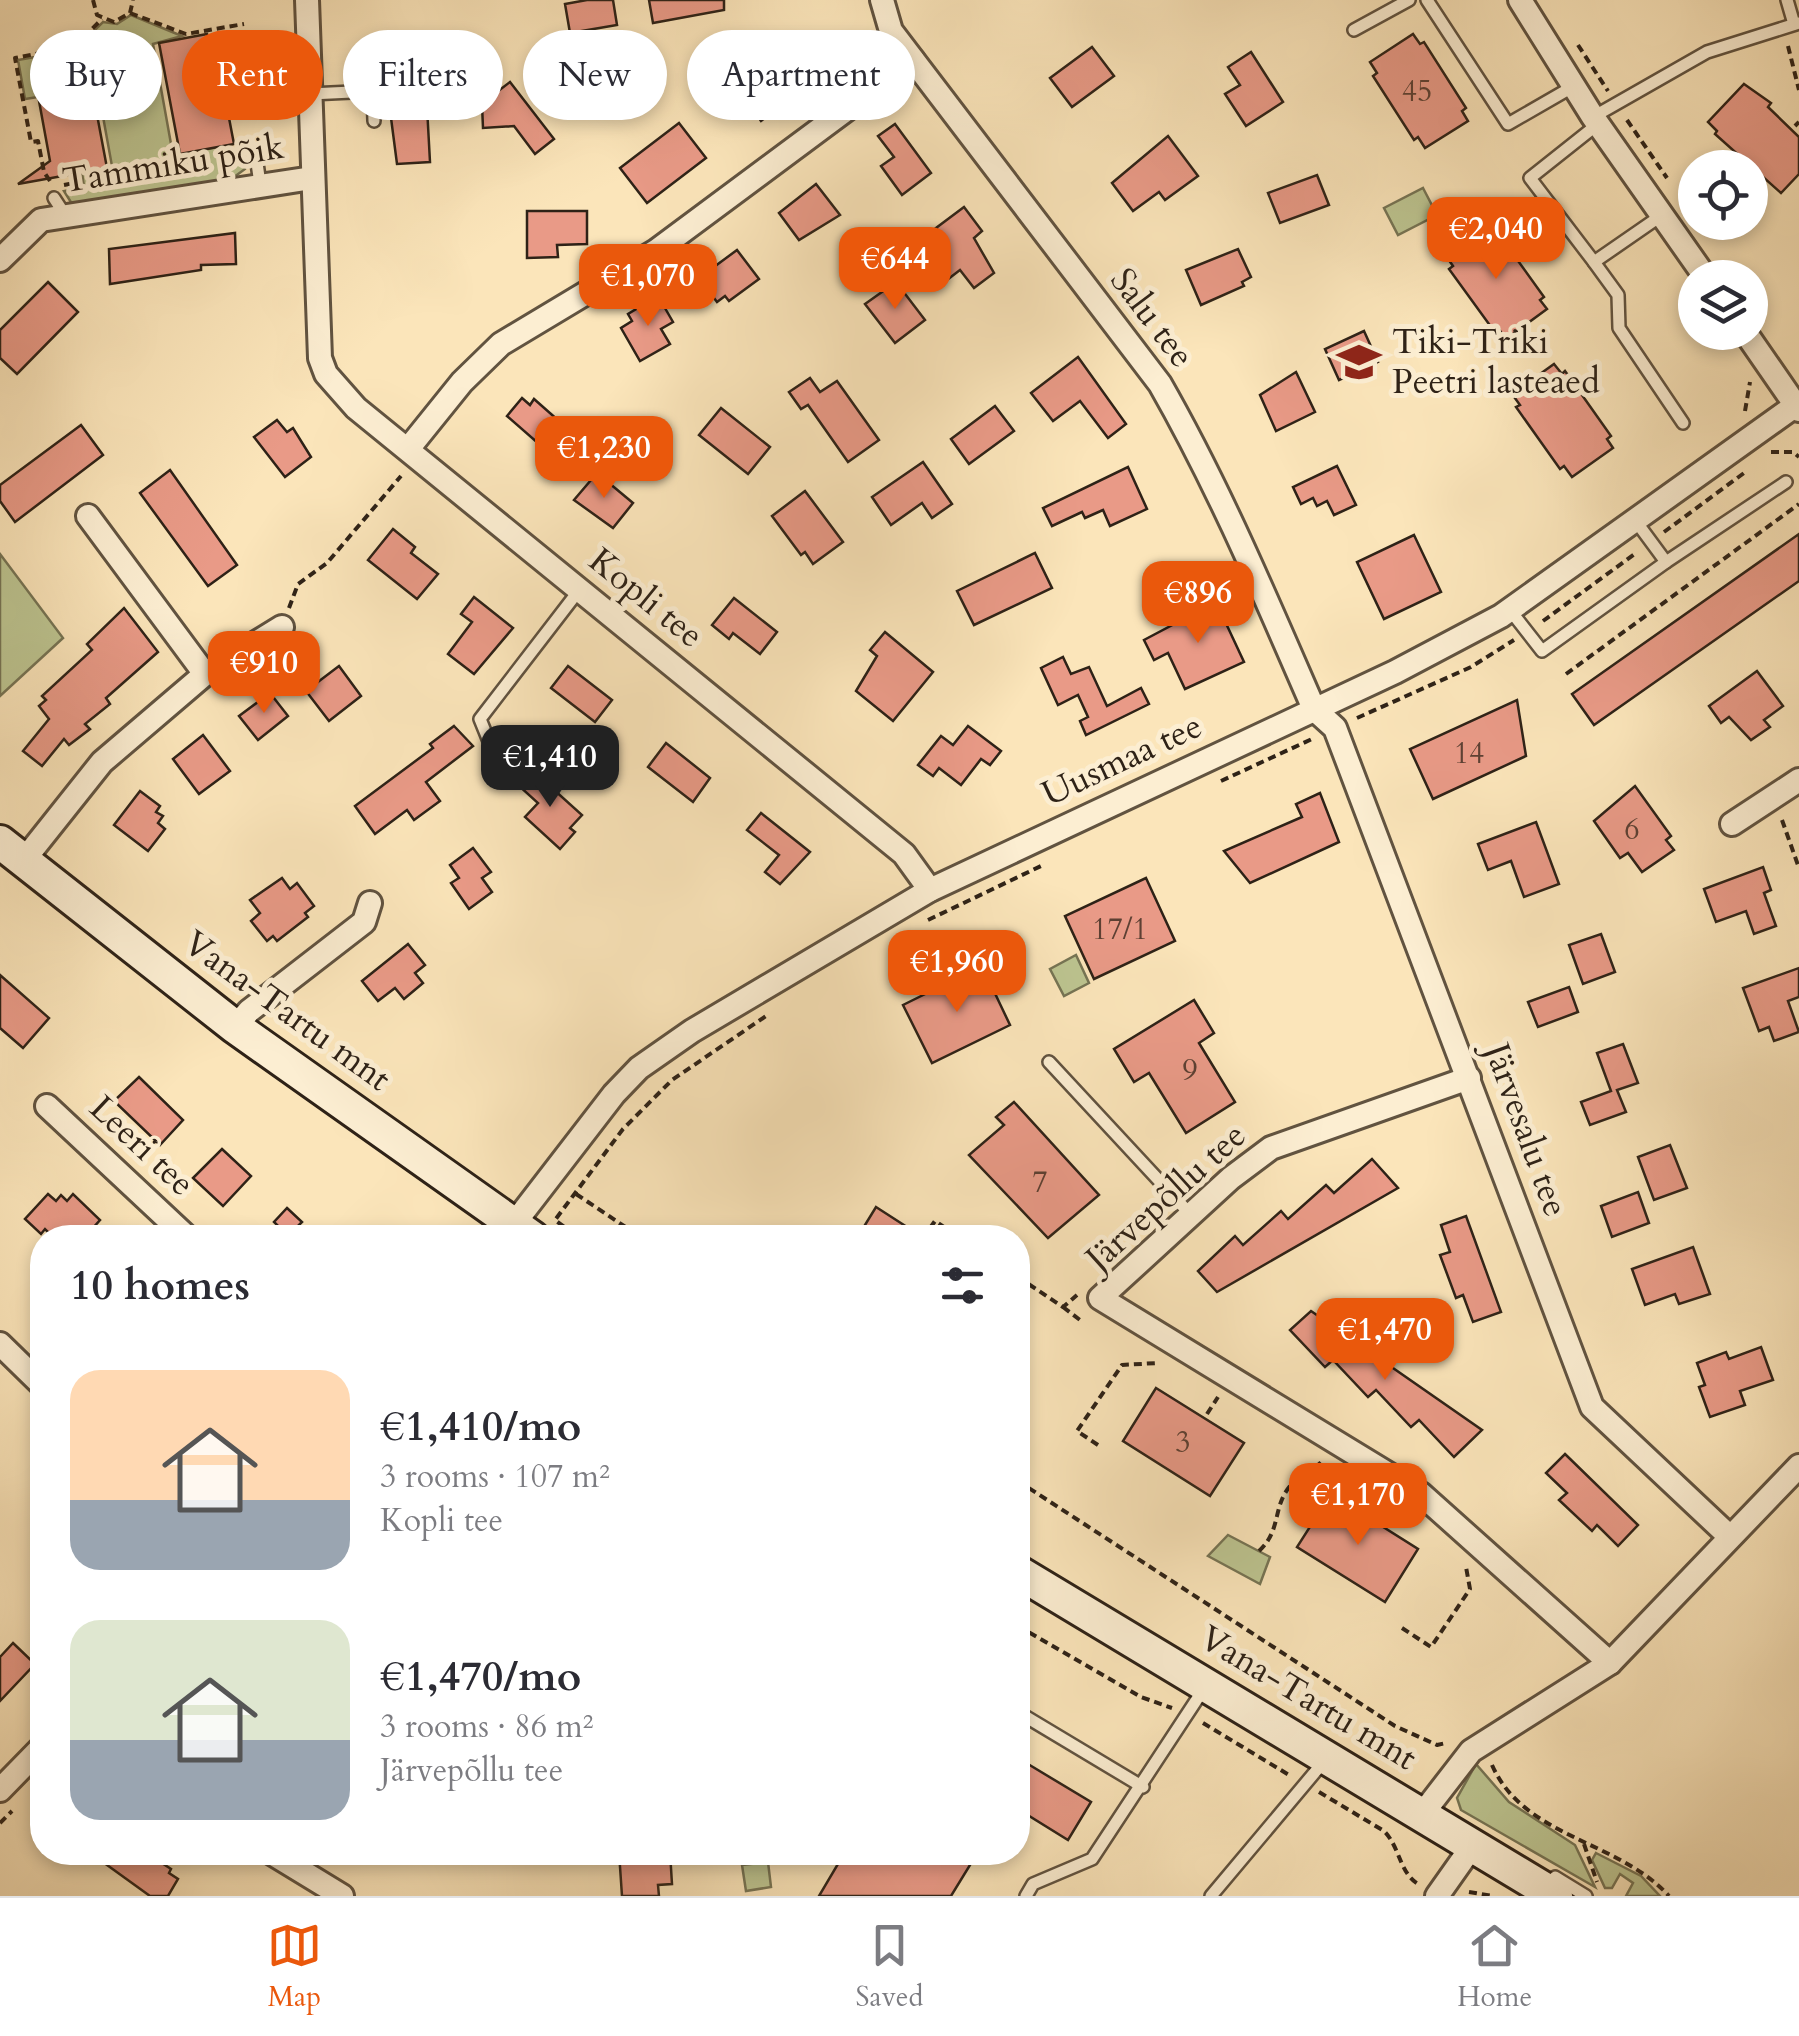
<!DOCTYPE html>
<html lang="en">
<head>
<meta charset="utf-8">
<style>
  body { margin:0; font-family:Cardo,serif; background:#f7f7f7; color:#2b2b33; height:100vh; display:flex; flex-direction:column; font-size:38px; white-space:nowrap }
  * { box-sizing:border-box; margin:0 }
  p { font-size:32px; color:#7c7c81 }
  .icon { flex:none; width:55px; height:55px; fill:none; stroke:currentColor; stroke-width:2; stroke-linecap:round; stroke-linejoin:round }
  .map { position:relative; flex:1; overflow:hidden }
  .details { position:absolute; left:30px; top:1225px; width:1000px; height:640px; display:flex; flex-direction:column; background:#fff; border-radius:40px; box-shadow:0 5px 15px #0003 }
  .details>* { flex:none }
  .banner { position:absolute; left:30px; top:30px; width:1000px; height:90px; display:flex; gap:20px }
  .controls { position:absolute; left:1678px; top:150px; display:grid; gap:20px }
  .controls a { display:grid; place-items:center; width:90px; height:90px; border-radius:50%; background:#fff; box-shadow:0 5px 15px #0003; font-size:50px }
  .price { position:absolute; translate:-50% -85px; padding:0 22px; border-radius:20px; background:#ea580c; color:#fff; font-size:32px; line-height:65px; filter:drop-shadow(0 2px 5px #0008) }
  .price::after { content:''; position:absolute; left:50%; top:60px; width:30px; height:22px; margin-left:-15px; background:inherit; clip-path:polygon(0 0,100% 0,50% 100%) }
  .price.on { background:#222; color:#fff }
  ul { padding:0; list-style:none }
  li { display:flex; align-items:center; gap:30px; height:250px; padding:0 40px }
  li span { display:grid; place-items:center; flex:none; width:280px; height:200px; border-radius:30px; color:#555 }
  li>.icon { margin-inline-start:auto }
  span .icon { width:120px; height:120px; fill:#fffc; stroke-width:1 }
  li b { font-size:42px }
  h2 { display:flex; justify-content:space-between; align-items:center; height:120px; padding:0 40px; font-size:42px }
  .pill { padding:0 35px; border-radius:45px; background:#fff; box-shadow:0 5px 15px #0003; font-size:35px; line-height:90px }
  .pill.on { background:#ea580c; color:#fff }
  .tabs { display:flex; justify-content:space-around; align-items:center; height:140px; border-top:2px solid #e1e1e2; background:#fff; font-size:28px; color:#7c7c81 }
  .tabs a { display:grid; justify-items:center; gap:5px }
  .tabs .on { color:#ea580c }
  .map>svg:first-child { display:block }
</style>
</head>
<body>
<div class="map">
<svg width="1799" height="1896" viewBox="0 0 1799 1896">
  <rect width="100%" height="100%" fill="#fbe5ba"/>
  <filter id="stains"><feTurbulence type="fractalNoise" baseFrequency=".002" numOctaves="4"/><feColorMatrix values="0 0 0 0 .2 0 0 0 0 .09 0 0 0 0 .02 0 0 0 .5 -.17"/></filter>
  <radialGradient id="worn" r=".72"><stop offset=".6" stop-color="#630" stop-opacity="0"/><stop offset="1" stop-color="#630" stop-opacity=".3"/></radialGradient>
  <!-- green -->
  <g fill="#bdc591" stroke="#767454" stroke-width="2.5">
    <path d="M131,15L182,36L153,44L173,155L228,145L229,151L243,149L245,169L230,180L72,204L64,191L84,187L82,173L112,166L92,56L33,66L38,97L25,99L18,60L74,50L103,22L117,24Z"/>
    <path d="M1423,188L1437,215L1398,235L1384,208Z"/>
    <path d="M0,554L63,638L0,696Z"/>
    <path d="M1076,955L1089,983L1064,996L1050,969Z"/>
    <path d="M1228,1535L1270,1557L1260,1584L1208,1556Z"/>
    <path d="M1476,1764L1509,1802L1575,1845L1595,1887L1461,1810L1457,1798Z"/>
    <path d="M1596,1853L1641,1876L1660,1896H1626L1633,1883L1620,1874L1612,1888H1605L1592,1860Z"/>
    <path d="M768,1862L771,1887L746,1891L742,1865Z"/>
  </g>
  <!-- building -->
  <g fill="#e99a87" stroke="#2e2217" stroke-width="2.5">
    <path d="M587,0H613L617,25L570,33L565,4Z"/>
    <path d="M649,0H724V10L653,23Z"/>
    <path d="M207,34L209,46L215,45L234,144L180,154L159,43Z"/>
    <path d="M1413,34L1420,44L1424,42L1466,108L1462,111L1468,121L1425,148L1418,137L1414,140L1373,76L1377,73L1370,62Z"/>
    <path d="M1092,47L1114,76L1072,107L1050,78Z"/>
    <path d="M1251,52L1283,102L1246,126L1225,94L1240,85L1228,67Z"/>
    <path d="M86,56L107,168L18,184L50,161L35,79L40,78L38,65Z"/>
    <path d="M804,62L817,78L761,121L742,94L778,66Z"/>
    <path d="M425,70L430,162L397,164L385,72Z"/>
    <path d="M481,81L493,95L510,82L554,139L535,154L514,126L483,128Z"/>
    <path d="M1744,84L1771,103L1768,107L1799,137V174L1781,193L1715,134L1717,131L1708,122Z"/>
    <path d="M679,123L706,158L647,203L620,168Z"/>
    <path d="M895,124L931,173L902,195L881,166L894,157L878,136Z"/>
    <path d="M1168,136L1198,176L1165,200L1159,192L1133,211L1112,183Z"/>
    <path d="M1317,175L1329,205L1280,223L1268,193Z"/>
    <path d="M816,184L840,215L799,240L779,213Z"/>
    <path d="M964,207L982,231L974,238L994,273L974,288L960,270L943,283L922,256L945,238L936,228Z"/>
    <path d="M527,211H587V244L557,245L558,257L527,258Z"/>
    <path d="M1488,225L1495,235L1498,233L1544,297L1540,300L1547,309L1506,339L1498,328L1494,331L1449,269L1453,266L1446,256Z"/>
    <path d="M235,233L236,264L201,265V270L110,284L109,249Z"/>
    <path d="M1238,249L1251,277L1242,282L1244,286L1201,305L1186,270Z"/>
    <path d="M737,250L759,279L729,301L725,296L717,302L699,278Z"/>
    <path d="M48,282L78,312L17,374L0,358V330Z"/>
    <path d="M896,282L925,320L895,343L865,304Z"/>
    <path d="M658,296L673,322L661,329L670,344L640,361L621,328L632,321L628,314Z"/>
    <path d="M1364,331L1378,362L1339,380L1325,349Z"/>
    <path d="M1078,357L1126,424L1108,438L1080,401L1053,421L1031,393Z"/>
    <path d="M1554,364L1562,374L1565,371L1611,436L1607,439L1613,448L1572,477L1564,466L1560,469L1516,407L1520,405L1512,394Z"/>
    <path d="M1296,372L1315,412L1276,431L1260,395Z"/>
    <path d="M810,378L820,392L837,381L879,440L848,462L808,405L801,409L789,392Z"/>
    <path d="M522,398L530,405L534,399L567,428L547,451L507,416Z"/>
    <path d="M995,406L1014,431L969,464L951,439Z"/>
    <path d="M721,408L770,447L748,474L699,435Z"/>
    <path d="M277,420L287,432L293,428L311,457L285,477L254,437Z"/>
    <path d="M81,425L103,455L15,522L0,501V485Z"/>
    <path d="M923,462L952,504L932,518L922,503L891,525L872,497Z"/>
    <path d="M1337,466L1356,505L1334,515L1327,501L1317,506L1313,498L1301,504L1293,487Z"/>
    <path d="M1128,467L1147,509L1110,526L1103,510L1085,518L1082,512L1052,526L1043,508Z"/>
    <path d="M170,470L237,565L208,586L140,493Z"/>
    <path d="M597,473L633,503L613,528L574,500Z"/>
    <path d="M805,491L843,542L813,564L805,552L801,555L772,516Z"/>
    <path d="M393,529L415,547L411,553L438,574L417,599L368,560Z"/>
    <path d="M1799,534V581L1594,725L1572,694Z"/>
    <path d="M1414,535L1441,592L1384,619L1357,562Z"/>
    <path d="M1035,553L1052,588L974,625L957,591Z"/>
    <path d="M474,597L513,628L474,674L448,654L472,622L461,614Z"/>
    <path d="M734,598L777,632L760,654L733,633L729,639L712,625Z"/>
    <path d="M1216,602L1244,662L1185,689L1168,653L1154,660L1144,640Z"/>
    <path d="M124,608L158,652L106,698L110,704L85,724L90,729L69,745L64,739L42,766L23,751L49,719L39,706L46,700L42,696L92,650L87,644Z"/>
    <path d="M885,632L933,672L893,721L856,691L877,656L870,650Z"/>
    <path d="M1063,657L1071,674L1089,667L1107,706L1141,688L1149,704L1086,735L1080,721L1088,717L1078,695L1058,705L1041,668Z"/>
    <path d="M339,666L361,696L329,721L306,691Z"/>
    <path d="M568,666L612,700L595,722L551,688Z"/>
    <path d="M1757,671L1783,706L1764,720L1770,727L1751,740L1729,717L1721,723L1709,706Z"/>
    <path d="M270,693L288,716L258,740L239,716Z"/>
    <path d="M1517,700L1526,756L1433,799L1410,749Z"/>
    <path d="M454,726L473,746L426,782L440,801L414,820L407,810L375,834L355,806L433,748L430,744Z"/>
    <path d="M968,726L1001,751L990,765L981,759L961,785L939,768L933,776L918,765L941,736L953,745Z"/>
    <path d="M203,735L230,771L199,794L173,759Z"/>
    <path d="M666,743L710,778L693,802L648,767Z"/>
    <path d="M532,770L582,815L570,828L575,832L560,849L525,817L538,803L518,785Z"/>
    <path d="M1635,786L1671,836L1666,840L1674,850L1642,872L1628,853L1620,858L1594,821Z"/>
    <path d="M140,791L160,806L156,812L163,816L158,823L165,829L148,851L114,825Z"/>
    <path d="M1320,793L1339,842L1250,883L1224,851L1302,817L1296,804Z"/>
    <path d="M761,813L810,852L780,884L765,872L779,855L747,830Z"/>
    <path d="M1536,822L1559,884L1524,897L1511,861L1488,870L1478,844Z"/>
    <path d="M473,848L491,872L482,878L492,892L469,909L451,883L459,878L450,865Z"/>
    <path d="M1763,867L1771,890L1764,893L1776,926L1754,934L1746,911L1716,922L1704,889Z"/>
    <path d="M282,878L290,889L297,883L314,906L305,913L308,917L277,941L273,936L267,941L251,921L260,913L250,900Z"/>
    <path d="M1146,878L1175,941L1094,979L1065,916Z"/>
    <path d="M1601,934L1615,972L1583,984L1569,945Z"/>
    <path d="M408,944L425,965L415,973L423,983L404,999L395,988L378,1001L362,981Z"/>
    <path d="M982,966L1010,1025L932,1063L903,1005Z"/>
    <path d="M1799,968V997L1788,1001L1799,1032L1774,1041L1769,1027L1759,1031L1743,988Z"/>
    <path d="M0,975L49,1018L23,1048L0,1028Z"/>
    <path d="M1569,987L1578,1012L1538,1027L1528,1002Z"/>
    <path d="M1194,1000L1214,1033L1199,1043L1235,1102L1186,1133L1149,1073L1134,1082L1114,1049Z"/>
    <path d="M1623,1044L1638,1083L1617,1090L1626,1112L1590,1125L1581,1102L1611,1091L1597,1053Z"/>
    <path d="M139,1077L183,1120L160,1145L114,1101Z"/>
    <path d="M1014,1102L1099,1195L1048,1238L969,1155L1004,1125L996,1117Z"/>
    <path d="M1670,1145L1687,1188L1654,1200L1638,1157Z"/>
    <path d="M222,1149L251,1176L223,1206L193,1178Z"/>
    <path d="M1372,1159L1398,1188L1217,1292L1198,1271L1235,1236L1243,1245L1281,1211L1288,1219L1326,1185L1334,1193Z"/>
    <path d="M1638,1192L1649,1223L1612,1237L1601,1206Z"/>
    <path d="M48,1194L56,1201L61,1195L67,1201L73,1194L100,1220L84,1238H54L45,1229L41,1234L25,1219Z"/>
    <path d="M876,1207L924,1238H857Z"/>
    <path d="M287,1208L302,1222L288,1236L274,1222Z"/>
    <path d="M1466,1216L1501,1312L1473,1322L1463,1295L1456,1298L1440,1255L1450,1252L1441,1225Z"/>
    <path d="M1693,1247L1710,1294L1679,1304L1675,1294L1645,1305L1632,1269Z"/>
    <path d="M1311,1311L1482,1430L1454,1457L1419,1420L1411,1427L1376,1390L1368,1397L1333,1360L1325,1367L1290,1330Z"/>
    <path d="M1761,1347L1773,1380L1740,1391L1745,1405L1710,1417L1699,1387L1705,1385L1697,1363L1726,1352L1729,1359Z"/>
    <path d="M1156,1388L1244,1443L1210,1496L1123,1441Z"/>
    <path d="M1565,1454L1638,1525L1618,1546L1597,1525L1592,1531L1559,1500L1567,1493L1546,1473Z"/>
    <path d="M1331,1494L1418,1549L1385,1602L1297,1547Z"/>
    <path d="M13,1643L35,1664L0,1701V1657Z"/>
    <path d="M1018,1758L1091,1802L1068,1840L1018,1809Z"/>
    <path d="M89,1852H145L171,1869L169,1873L178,1879L168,1896H150Z"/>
    <path d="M619,1852H670L672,1884L658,1885L659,1896H622Z"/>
    <path d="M845,1852H978L951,1896H819Z"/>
  </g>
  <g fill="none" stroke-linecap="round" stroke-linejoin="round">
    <!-- lane casing -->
    <g stroke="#615340" stroke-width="16">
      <g id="lane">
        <path d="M1427,0L1508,124L1574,86"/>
        <path d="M1787,0L1794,24"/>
        <path d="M1354,30L1409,0"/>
        <path d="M310,94L373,91L374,121"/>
        <path d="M1593,117L1707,52L1799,23"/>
        <path d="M1598,124L1530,178L1594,262L1662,215"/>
        <path d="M257,163L260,184"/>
        <path d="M54,198L67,218"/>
        <path d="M1594,262L1618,295L1619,328L1683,423"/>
        <path d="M1635,520L1666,562L1786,482"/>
        <path d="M1510,610L1542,651L1666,562"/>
        <path d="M493,751L480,719L580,589"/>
        <path d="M1049,1062L1191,1215"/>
        <path d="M1018,1712L1143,1787"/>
        <path d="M1555,1877L1586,1896"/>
        <path d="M1026,1896L1033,1884L1092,1859L1205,1687"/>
        <path d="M1211,1896L1326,1759"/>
      </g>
    </g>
    <!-- street casing -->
    <g stroke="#615340" stroke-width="28">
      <g id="street">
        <path d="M307,0L320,358L326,374L356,408L904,854L930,890"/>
        <path d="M882,0L891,31L1160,384C1220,489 1266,599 1314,709L1335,728L1592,1407L1729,1536"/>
        <path d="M1520,0L1593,117L1706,278"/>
        <path d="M0,260L41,220L312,178"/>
        <path d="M1745,332L1799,410"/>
        <path d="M408,449L462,382L501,344L656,251L913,60"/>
        <path d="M88,516L205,674"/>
        <path d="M1732,824L1799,780"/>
        <path d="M24,860L102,762L205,674L282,627"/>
        <path d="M235,1027L249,1011L364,922L370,903"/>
        <path d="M1469,1078L1271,1148L1231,1178L1100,1298L1421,1494L1610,1663"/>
        <path d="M47,1106L188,1238"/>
        <path d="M503,1238L614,1094L639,1068L692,1031L930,890L1395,672L1501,616L1799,403"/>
        <path d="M0,1344L42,1385"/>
        <path d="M0,1790L42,1747"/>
        <path d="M1423,1813L1471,1751L1610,1663L1799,1466"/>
        <path d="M270,1852L342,1896"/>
        <path d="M1437,1896L1473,1845"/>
      </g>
    </g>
    <!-- secondary casing -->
    <g stroke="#2e2217" stroke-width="38">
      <g id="secondary">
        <path d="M0,842L235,1027L533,1238"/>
        <path d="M1018,1572L1556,1896"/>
      </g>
    </g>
    <!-- path -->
    <g stroke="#2e2217" stroke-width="4" stroke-dasharray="8 5" stroke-linecap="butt">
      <path d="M93,0L97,15L114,22L130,13L133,0"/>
      <path d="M130,13L186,34L244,24"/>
      <path d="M1578,45L1608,91"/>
      <path d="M1788,46L1799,90"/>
      <path d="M1627,120L1667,178"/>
      <path d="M1795,126L1799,122"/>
      <path d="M50,181L44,172L38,141L31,142L15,58L75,46L102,19"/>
      <path d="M64,185L80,182"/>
      <path d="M1727,265L1735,278"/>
      <path d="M1750,299L1760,314"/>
      <path d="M1745,411L1750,382"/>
      <path d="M1771,452H1793L1799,457"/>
      <path d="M1664,532L1744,473"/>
      <path d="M289,608L298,584L327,563L401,476"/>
      <path d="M1543,621L1636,553"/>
      <path d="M1566,674L1799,504"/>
      <path d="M1357,718L1471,667L1514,640"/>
      <path d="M1221,781L1312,739"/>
      <path d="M1782,820L1799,868"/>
      <path d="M928,920L1041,866"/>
      <path d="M576,1194L642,1238"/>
      <path d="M930,1228L935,1221L960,1238"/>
      <path d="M568,1238L567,1229L555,1220L623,1129L672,1080L769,1014"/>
      <path d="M1018,1277L1063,1307L1077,1295"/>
      <path d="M1063,1307L1080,1320"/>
      <path d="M1207,1414L1218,1397"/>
      <path d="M1098,1445L1077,1431L1122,1365L1158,1363"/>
      <path d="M1018,1481L1395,1726L1437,1745L1446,1743"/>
      <path d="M1259,1551C1282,1530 1272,1506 1291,1485C1301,1474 1315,1470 1324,1459"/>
      <path d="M1018,1626L1141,1697L1172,1708"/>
      <path d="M1402,1628L1431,1647L1470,1589L1466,1567"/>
      <path d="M1203,1723L1289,1775"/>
      <path d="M1492,1765C1524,1838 1618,1840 1669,1896"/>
      <path d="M1319,1792L1384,1831C1400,1847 1399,1872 1418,1884"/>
      <path d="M0,1823L12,1811"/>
      <path d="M1584,1844L1597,1882"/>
      <path d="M1469,1892L1493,1896"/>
    </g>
    <!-- lane -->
    <use href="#lane" stroke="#fceed2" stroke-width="11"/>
    <!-- street -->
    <use href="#street" stroke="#fceed2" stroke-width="22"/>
    <!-- secondary -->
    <use href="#secondary" stroke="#fceed2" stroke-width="32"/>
  </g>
  <!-- icons -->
  <defs>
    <g id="school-bare" transform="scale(3.45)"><path d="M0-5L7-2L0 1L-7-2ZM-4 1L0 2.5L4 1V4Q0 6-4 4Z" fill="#8f2418" stroke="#fceed2" stroke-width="2.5" paint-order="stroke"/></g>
  </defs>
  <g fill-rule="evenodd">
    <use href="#school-bare" x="1359" y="362"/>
  </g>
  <g text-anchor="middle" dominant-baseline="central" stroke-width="10" stroke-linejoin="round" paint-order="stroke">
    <!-- number labels -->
    <g font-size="30" fill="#5d4033">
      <text x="1417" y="91">45</text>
      <text x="1469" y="753">14</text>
      <text x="1632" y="829">6</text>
      <text x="1120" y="929">17/1</text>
      <text x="1190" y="1070">9</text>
      <text x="1040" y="1182">7</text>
      <text x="1183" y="1442">3</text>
    </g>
    <!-- street labels -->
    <g font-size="35" fill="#2e2217" stroke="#fceed2">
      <text transform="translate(173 164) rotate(-9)">Tammiku põik</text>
      <text transform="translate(1152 318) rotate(53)">Salu tee</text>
      <text transform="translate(646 598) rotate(39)">Kopli tee</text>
      <text transform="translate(1122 760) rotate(-25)">Uusmaa tee</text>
      <text transform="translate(287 1011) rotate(36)">Vana-Tartu mnt</text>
      <text transform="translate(1526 1130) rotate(70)">Järvesalu tee</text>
      <text transform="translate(142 1146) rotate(43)">Leeri tee</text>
      <text transform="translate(1166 1197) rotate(-42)">Järvepõllu tee</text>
      <text transform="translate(1308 1698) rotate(31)">Vana-Tartu mnt</text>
    </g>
    <!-- poi labels -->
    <g font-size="35" fill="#2e2217" stroke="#fceed2" text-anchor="start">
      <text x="1392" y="342">Tiki-Triki<tspan x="1392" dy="40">Peetri lasteaed</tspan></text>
    </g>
  </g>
  <rect width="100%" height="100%" filter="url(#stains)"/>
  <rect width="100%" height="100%" fill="url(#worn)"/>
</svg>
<div class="controls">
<a><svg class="icon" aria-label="locate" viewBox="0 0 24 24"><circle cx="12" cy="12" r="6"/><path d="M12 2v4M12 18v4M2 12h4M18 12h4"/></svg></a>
<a><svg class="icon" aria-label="layers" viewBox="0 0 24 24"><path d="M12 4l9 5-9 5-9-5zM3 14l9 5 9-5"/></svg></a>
</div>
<b class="price" style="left:1496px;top:282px">€2,040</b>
<b class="price" style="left:895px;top:312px">€644</b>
<b class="price" style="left:648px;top:329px">€1,070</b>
<b class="price" style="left:604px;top:501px">€1,230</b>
<b class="price" style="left:1198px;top:646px">€896</b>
<b class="price" style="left:264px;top:716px">€910</b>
<b class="price on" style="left:550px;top:810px">€1,410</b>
<b class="price" style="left:957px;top:1015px">€1,960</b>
<b class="price" style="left:1385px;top:1383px">€1,470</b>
<b class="price" style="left:1358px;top:1548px">€1,170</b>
<div class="banner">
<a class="pill">Buy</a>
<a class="pill on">Rent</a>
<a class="pill">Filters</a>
<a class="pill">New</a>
<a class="pill">Apartment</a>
</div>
<section class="details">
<h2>10 homes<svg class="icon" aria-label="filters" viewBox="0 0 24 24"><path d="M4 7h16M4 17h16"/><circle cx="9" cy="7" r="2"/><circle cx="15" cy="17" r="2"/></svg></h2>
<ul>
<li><span style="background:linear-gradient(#ffd9b3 65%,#9aa5b1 0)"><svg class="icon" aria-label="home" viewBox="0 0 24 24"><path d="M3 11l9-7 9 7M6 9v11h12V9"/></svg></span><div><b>€1,410/mo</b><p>3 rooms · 107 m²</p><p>Kopli tee</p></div></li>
<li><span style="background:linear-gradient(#dfe7d0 60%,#9aa5b1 0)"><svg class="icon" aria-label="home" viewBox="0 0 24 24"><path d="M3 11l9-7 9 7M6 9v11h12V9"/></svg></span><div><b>€1,470/mo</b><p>3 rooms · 86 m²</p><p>Järvepõllu tee</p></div></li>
</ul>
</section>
</div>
<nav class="tabs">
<a class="on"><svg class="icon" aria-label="map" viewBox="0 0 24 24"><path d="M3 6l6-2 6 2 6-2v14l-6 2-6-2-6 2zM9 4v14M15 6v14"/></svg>Map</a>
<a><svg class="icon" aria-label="saved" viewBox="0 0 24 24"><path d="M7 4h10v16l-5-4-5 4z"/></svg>Saved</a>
<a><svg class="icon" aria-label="home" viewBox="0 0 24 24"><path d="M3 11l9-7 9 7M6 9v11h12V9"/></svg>Home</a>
</nav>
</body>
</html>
